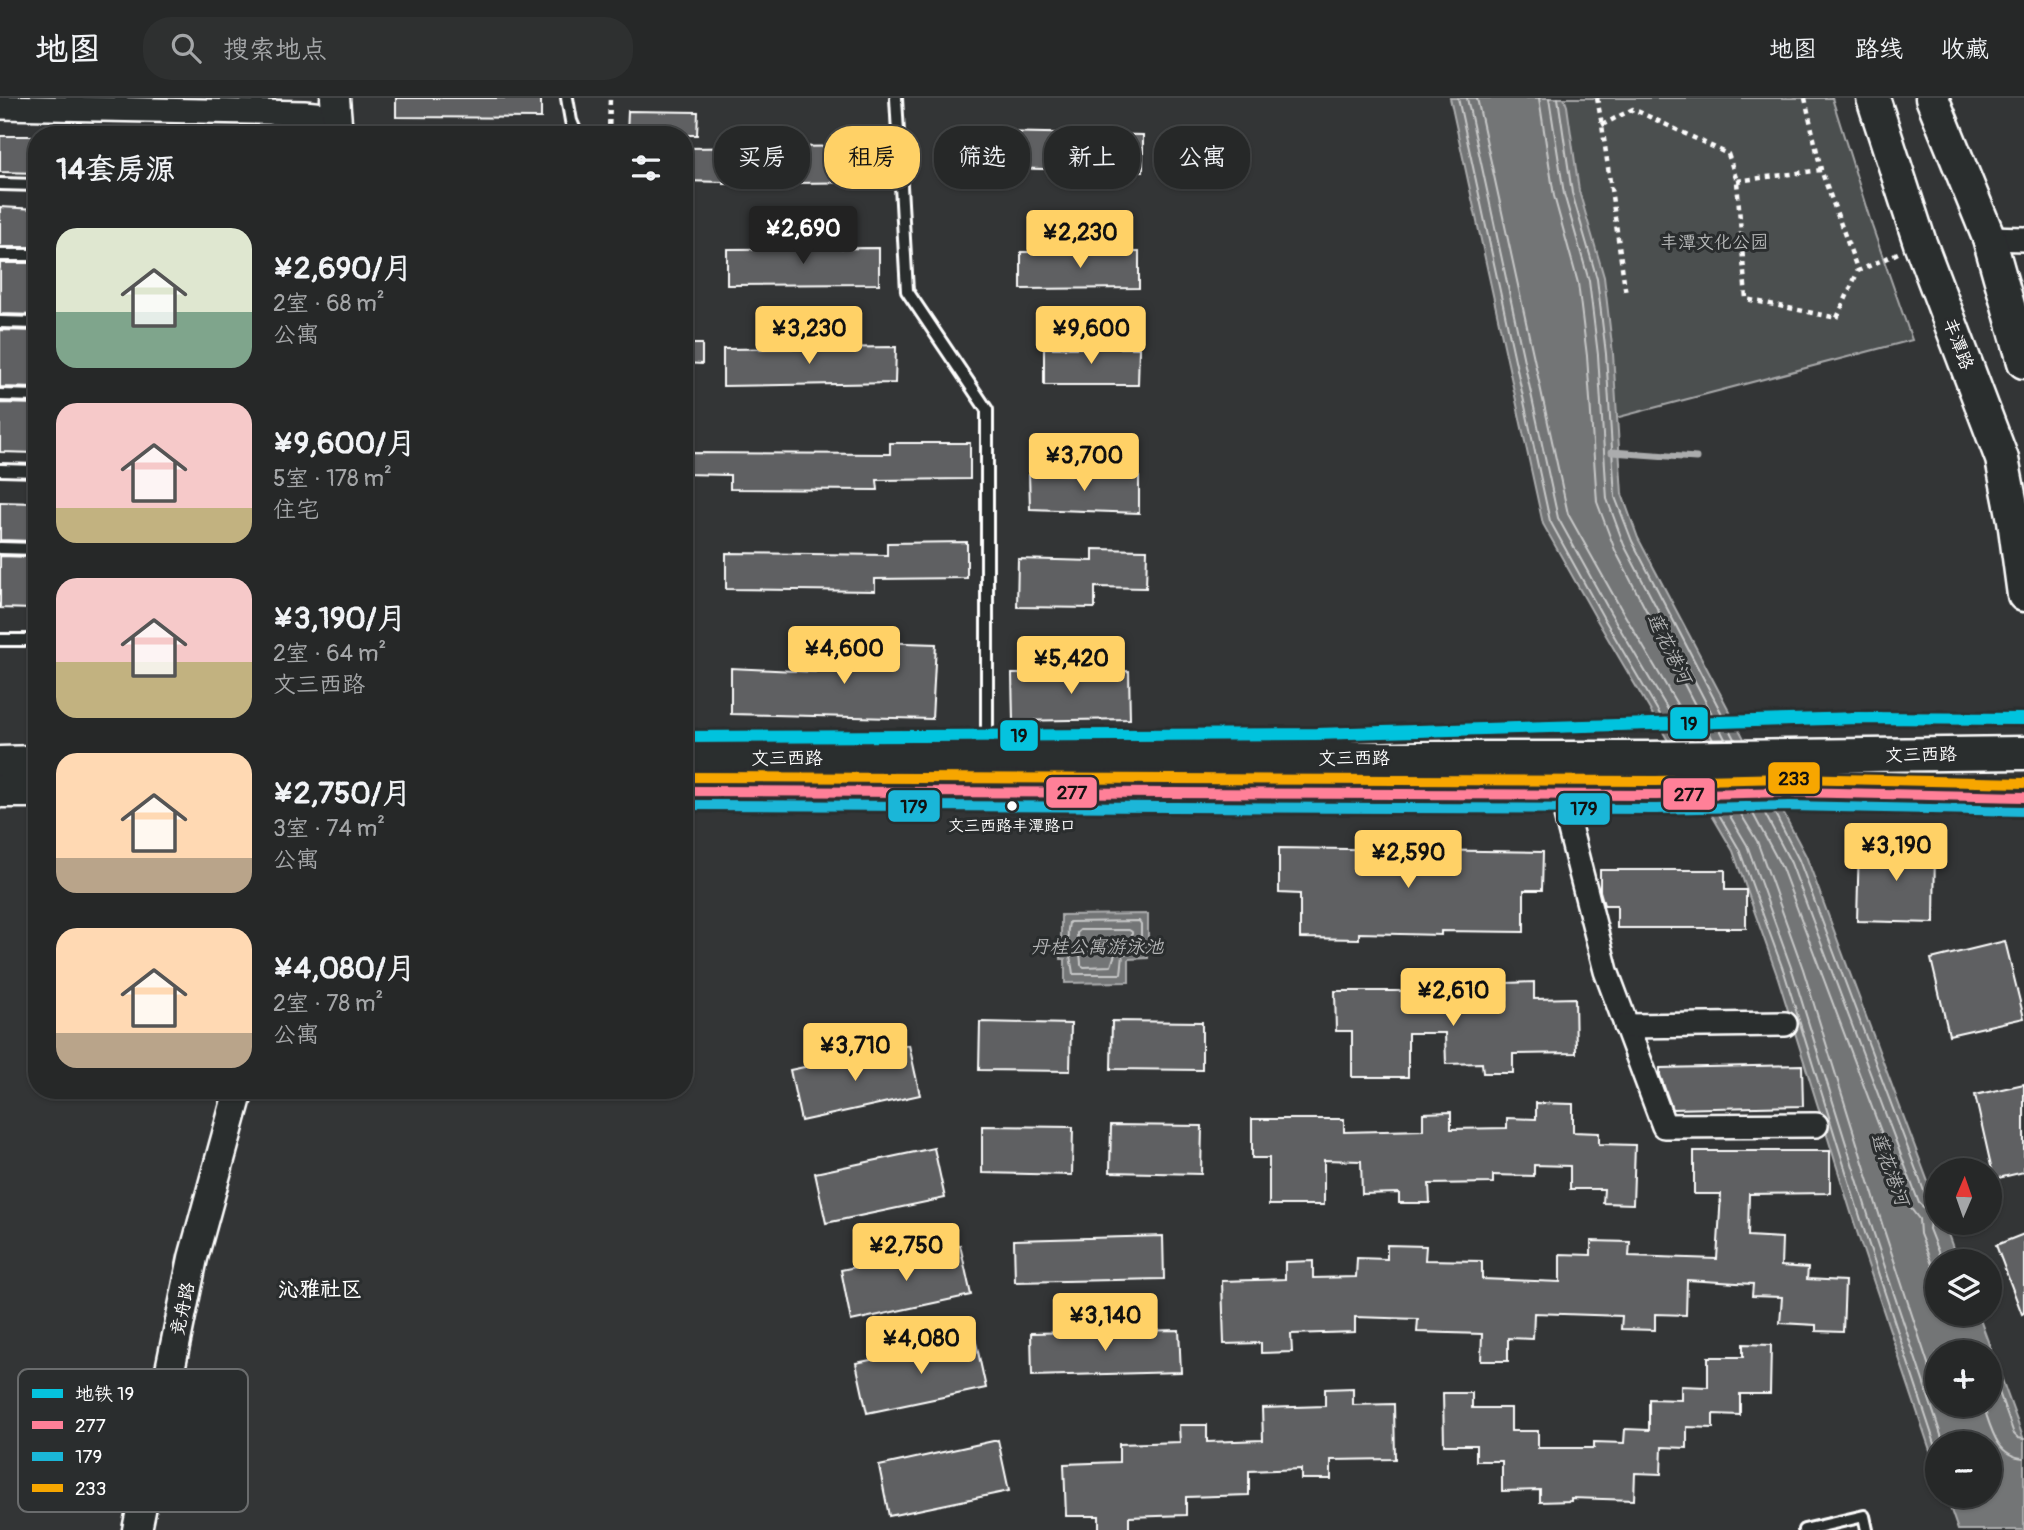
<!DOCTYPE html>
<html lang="zh">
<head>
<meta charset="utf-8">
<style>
  body { margin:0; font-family:Pangolin,"LXGW WenKai TC",sans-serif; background:#2e3030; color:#f1f3f6; height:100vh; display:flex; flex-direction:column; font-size:26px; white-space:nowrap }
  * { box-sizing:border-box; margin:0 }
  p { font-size:23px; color:#a4a6a8 }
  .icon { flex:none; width:38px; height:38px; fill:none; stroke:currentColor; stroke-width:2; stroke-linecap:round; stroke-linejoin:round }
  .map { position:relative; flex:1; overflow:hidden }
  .drawer { position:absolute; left:28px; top:28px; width:665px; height:973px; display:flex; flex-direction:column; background:#262828; border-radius:28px; box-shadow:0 2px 5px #0004,0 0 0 2px #424445 }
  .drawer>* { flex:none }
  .guide { position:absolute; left:714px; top:28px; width:665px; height:63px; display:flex; gap:14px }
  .needle { width:46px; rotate:2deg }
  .fabs { position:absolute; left:1925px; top:1060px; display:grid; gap:14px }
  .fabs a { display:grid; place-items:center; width:77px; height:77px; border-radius:50%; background:#262828; box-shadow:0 2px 5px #0004,0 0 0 2px #424445; font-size:35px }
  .price { position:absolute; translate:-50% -60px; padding:0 16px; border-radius:7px; background:#ffd166; color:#111; font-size:23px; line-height:46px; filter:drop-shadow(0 2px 4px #0008) }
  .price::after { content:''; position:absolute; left:50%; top:42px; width:21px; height:16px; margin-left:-10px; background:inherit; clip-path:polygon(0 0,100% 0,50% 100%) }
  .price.on { background:#222; color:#fff }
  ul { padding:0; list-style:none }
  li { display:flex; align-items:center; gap:21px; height:175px; padding:0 28px }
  li span { display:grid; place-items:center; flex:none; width:196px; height:140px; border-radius:21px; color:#555 }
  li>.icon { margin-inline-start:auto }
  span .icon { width:84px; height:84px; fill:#fffc; stroke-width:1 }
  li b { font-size:30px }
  h2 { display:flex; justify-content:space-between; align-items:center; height:84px; padding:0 28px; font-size:30px }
  .chip { padding:0 24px; border-radius:28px; background:#262828; box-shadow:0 2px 5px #0004,0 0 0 2px #424445; font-size:24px; line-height:63px }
  .chip.on { background:#ffd166; color:#111 }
  header { display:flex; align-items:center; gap:42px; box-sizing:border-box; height:98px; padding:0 35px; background:#262828; border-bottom:2px solid #424445 }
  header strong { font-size:33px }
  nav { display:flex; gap:38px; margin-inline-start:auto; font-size:24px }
  .search { width:490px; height:63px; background:#2e3030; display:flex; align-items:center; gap:18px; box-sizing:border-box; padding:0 24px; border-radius:28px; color:#a4a6a8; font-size:26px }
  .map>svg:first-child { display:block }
</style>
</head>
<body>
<header>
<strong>地图</strong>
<div class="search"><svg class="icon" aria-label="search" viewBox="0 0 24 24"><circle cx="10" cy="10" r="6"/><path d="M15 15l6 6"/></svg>搜索地点</div>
<nav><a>地图</a><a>路线</a><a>收藏</a></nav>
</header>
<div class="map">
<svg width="2024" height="1432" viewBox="0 0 2024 1432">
  <rect width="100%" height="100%" fill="#333536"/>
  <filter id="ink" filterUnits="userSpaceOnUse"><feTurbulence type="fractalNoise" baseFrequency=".0143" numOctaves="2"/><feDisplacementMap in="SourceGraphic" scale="14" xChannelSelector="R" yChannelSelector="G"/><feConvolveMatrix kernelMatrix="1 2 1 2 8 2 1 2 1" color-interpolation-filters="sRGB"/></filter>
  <g filter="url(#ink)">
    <!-- green -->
    <path fill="#4c4f50" stroke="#a6a7a8" stroke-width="2" d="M1532,0H1832L1872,128L1912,242L1604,323Z"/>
    <!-- water -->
    <g fill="#737576" stroke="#abacad" stroke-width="2" fill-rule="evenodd">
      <path d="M1450,0H1564L1567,8L1579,93L1604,179L1613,256L1622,396L1638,440L1806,758L1937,1108V1125H1944L1958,1164H1937V1216H1978L2024,1342V1432H1958L1946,1398H1990V1346H1937V1373L1859,1140L1778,880L1733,753L1597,522L1543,426ZM1937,1255H1990V1307H1937Z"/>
      <path d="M1148,816V860L1129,861V884L1065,885V861H1061V817Z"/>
    </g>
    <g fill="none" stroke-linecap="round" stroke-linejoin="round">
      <!-- shore -->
      <g stroke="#c7c8c8" stroke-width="2">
        <path d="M1458,0L1550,423L1603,519L1675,642"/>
        <path d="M1467,0L1558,420L1610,514L1686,642"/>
        <path d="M1477,0L1568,416L1620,509L1698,642"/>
        <path d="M1539,0L1554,98L1578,185L1587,258L1597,404L1615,452L1713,642"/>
        <path d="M1549,0L1564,96L1589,183L1598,257L1607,401L1624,447L1725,641"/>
        <path d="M1558,0L1572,95L1597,181L1606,256L1615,399L1632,443L1735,641"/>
        <path d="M1751,712L1782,770L1909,1108L1919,1121L1920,1136L1937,1179"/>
        <path d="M1763,712L1791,765L1919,1105L1931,1116L1929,1131L1942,1164"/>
        <path d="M1773,712L1799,762L1927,1101L1932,1106L1937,1107"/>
        <path d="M1717,713L1739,751L1785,877L1866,1138L1937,1352"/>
        <path d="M1727,713L1747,747L1793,875L1874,1136L1944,1346"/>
        <path d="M1739,713L1757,743L1803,871L1884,1132L1937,1293"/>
        <path d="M1139,823L1141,826V851C1137,856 1129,852 1123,857L1121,876H1073C1071,859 1065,842 1069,824Z"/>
        <path d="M1080,832H1129L1132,834V842L1117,850L1111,868L1084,869L1081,867C1081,855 1077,848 1077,835Z"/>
        <path d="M1990,1269L2014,1336L2018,1340L2024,1341"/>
        <path d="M1983,1307C1991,1329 1996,1359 2024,1360"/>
      </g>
      <!-- stream -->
      <path stroke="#abacad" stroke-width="7" d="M1612,354L1696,360"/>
    </g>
    <!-- building -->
    <g fill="#5f6162" stroke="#fff" stroke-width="2">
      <path d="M396,0H541V20L396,19Z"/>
      <path d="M628,13L698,14L697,37H627Z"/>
      <path d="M990,34L1143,37V73L990,70Z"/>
      <path d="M0,38H37V75L0,74Z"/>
      <path d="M874,48V84L723,86V84L684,83V50Z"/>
      <path d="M0,109L37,111V149H0Z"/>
      <path d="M879,150V186L727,187V151Z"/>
      <path d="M1021,154H1139V190L1021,191Z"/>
      <path d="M0,165H37V217L0,216Z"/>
      <path d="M0,232L37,233V290L0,289Z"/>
      <path d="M684,246H702V266L684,265Z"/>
      <path d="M896,249L895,285L723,288V251Z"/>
      <path d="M1044,250H1139L1138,287H1044Z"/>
      <path d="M0,305L37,306V355L0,354Z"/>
      <path d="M890,345H970V381L877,382L878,392L730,391V377L684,376V355L890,356Z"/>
      <path d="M1029,375L1139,379V415L1030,411Z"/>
      <path d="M0,404L34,405L33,443L0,442Z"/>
      <path d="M967,444V480L875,481V493L726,491V455L887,457V445Z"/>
      <path d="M1093,451L1147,452L1146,490L1095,489V510L1017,509L1018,461L1093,463Z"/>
      <path d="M0,458L33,459V511L0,510Z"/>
      <path d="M874,544L936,546L932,621L731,616V570L815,574L817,558L873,559Z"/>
      <path d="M1129,573L1130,621L1013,623L1012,576Z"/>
      <path d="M1859,745L1935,746L1934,825L1857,823Z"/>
      <path d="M1279,750L1543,754L1542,792H1524V834L1441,833V837L1359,835V841L1300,840V796L1279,795Z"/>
      <path d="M1600,772H1725V792H1746V830H1617V807H1604L1600,793Z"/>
      <path d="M2005,843L2024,920L1949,937L1931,861Z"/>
      <path d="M1534,884V901L1575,900L1576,955L1513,956V975H1483L1482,965L1446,966L1445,935H1408V979H1352V933H1336L1335,893H1427V904L1507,902L1506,885Z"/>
      <path d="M1112,923L1202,924V972L1111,971Z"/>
      <path d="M980,924L1071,926L1070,973L979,972Z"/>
      <path d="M909,947L920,997L801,1023L790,972Z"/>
      <path d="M1802,967L1803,1008L1672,1011L1660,977V970Z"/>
      <path d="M2024,986V1074L1994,1081L1975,997Z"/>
      <path d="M1536,1005L1573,1006V1034L1599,1035V1046L1635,1047L1633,1106L1603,1105L1604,1091H1570V1068L1534,1067V1078L1493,1077V1085L1429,1086L1430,1105H1399V1095L1362,1096L1361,1063L1324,1062V1107H1269V1060H1252V1021H1344V1034L1423,1032V1015L1451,1014V1031L1507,1030V1020L1536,1021Z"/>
      <path d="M1111,1027L1202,1028L1201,1076L1110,1074Z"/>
      <path d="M982,1028L1073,1029L1072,1077L982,1075Z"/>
      <path d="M934,1050L945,1100L826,1125L815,1075Z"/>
      <path d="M1694,1053H1830V1095L1749,1096L1748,1138L1782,1140L1781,1168L1808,1170L1807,1181L1845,1183L1843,1234L1816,1233V1227L1780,1225L1782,1199L1752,1198L1753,1186L1687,1182L1686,1217L1655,1216V1232L1621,1231L1622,1218L1534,1215L1533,1241L1508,1240V1263H1481L1482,1236L1417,1234L1418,1221L1355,1219V1234L1291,1236L1292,1254L1261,1255V1245L1224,1246L1222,1183L1285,1181V1164L1313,1163V1180L1356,1179L1357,1160L1387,1161V1147L1426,1148L1425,1162L1482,1163V1181L1560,1184V1156L1591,1157V1143L1630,1144L1629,1158L1717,1161L1721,1096H1694Z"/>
      <path d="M2024,1136V1215L2022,1216L1996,1147Z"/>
      <path d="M1163,1138L1164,1181L1015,1184L1014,1142Z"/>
      <path d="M960,1147L971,1197L851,1223L841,1172Z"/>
      <path d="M1179,1232L1181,1274L1032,1278L1031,1235Z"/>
      <path d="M975,1240L986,1290L867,1315L856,1265Z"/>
      <path d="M1743,1246L1771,1247L1770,1296H1740V1317L1713,1316V1330L1687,1329V1350L1662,1349L1661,1376L1635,1375L1634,1402L1571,1400V1403L1540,1404V1392L1502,1393V1363H1476V1347H1444L1443,1295H1472V1310H1511V1333H1538V1350H1594V1344L1624,1345L1625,1331L1649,1332V1301L1681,1302V1288L1708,1289V1259H1743Z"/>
      <path d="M1353,1290V1307L1394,1306L1395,1361L1331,1362V1381H1301V1371L1249,1373V1397L1186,1399V1417L1129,1419V1431L1099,1432V1418H1066L1064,1366L1119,1364V1346L1180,1344L1179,1327H1207V1344L1263,1342L1262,1310L1325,1308V1291Z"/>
      <path d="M998,1342L1009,1393L889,1418L879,1368Z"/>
    </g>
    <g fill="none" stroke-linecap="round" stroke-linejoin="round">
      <!-- service casing -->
      <g stroke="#fff" stroke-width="16">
        <g id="service">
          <path d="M567,0L571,23L577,37"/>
          <path d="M896,0L907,193L987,312V658"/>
          <path d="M0,86L37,87"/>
          <path d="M0,157H37"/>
          <path d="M0,224L37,225"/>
          <path d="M0,297L37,298"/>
          <path d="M0,372L37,373"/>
          <path d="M0,450L37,451"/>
          <path d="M0,542H37"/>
          <path d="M1804,1432L1864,1418L1867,1432"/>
        </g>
      </g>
      <!-- minor casing -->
      <g stroke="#fff" stroke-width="28">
        <g id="minor">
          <path d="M0,9L304,15L336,18"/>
          <path d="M1989,140L2024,141"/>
          <path d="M1561,697L1606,873L1664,1028L1816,1027"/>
          <path d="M1626,928L1785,926"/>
        </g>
      </g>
      <!-- tertiary casing -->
      <g stroke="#fff" stroke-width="33">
        <g id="tertiary">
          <path d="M335,0L338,37"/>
          <path d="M137,1432L193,1160L239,992"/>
        </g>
      </g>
      <!-- secondary casing -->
      <g stroke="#fff" stroke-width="37">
        <g id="secondary">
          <path d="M1873,0L1920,145L2002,361L2014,422L2024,497"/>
          <path d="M1932,0L1989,140L2024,264"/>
          <path d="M684,660H1647L2024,655"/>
          <path d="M0,665L37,664"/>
          <path d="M0,693H37"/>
          <path d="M684,693L1656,697L1790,694L2024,699"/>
        </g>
      </g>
      <!-- path -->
      <g stroke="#fff" stroke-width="4.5" stroke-dasharray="5 5" stroke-linecap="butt">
        <path d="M1597,0L1602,27L1626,197"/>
        <path d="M1805,0L1821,72"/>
        <path d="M1602,27L1633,11L1728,56L1737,83L1746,201L1837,220L1858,173L1898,155"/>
        <path d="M609,37L610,0"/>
        <path d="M1737,83L1821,72L1858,173"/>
      </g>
      <!-- service -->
      <use href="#service" stroke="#2a2d2e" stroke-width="10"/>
      <!-- minor -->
      <use href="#minor" stroke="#2a2d2e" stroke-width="23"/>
      <!-- tertiary -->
      <use href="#tertiary" stroke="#2a2d2e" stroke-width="28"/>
      <!-- secondary -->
      <use href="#secondary" stroke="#2a2d2e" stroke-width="32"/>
      <!-- bus-1 casing -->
      <g stroke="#2a2d2e" stroke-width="16">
        <path id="bus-1" d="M684,693L1656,697L1790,694L2024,699"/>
      </g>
      <!-- bus-2 casing -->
      <g stroke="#2a2d2e" stroke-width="16">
        <path id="bus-2" d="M684,707L1656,711L1790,708L2024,713"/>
      </g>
      <!-- bus-3 casing -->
      <g stroke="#2a2d2e" stroke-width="16">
        <path id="bus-3" d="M684,679L1656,683L1790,680L2024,685"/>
      </g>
      <!-- bus-1 -->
      <use href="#bus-1" stroke="#ff8098" stroke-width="10"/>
      <!-- bus-2 -->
      <use href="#bus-2" stroke="#1ab6d8" stroke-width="10"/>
      <!-- bus-3 -->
      <use href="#bus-3" stroke="#f7a600" stroke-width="10"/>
      <!-- metro-1 casing -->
      <g stroke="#2a2d2e" stroke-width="18">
        <path id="metro-1" d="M684,639L1316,636L1859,620L2024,621"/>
      </g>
      <!-- metro-1 -->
      <use href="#metro-1" stroke="#05c3de" stroke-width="12"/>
    </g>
  </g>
  <!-- markers -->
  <circle fill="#fff" stroke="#2a2d2e" stroke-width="2.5" cx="1012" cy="708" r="6"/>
  <g text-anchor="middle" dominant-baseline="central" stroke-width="6" stroke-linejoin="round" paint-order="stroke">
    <!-- bus labels -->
    <g font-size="16" fill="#fff" stroke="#2a2d2e">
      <text x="1012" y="728">文三西路丰潭路口</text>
    </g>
    <!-- park labels -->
    <g font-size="18" fill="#b7b9b9" stroke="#2a2d2e">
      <text x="1714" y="144">丰潭文化公园</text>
    </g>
    <!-- street labels -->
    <g font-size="18" fill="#fff" stroke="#2a2d2e">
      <text transform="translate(1958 246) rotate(69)">丰潭路</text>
      <text transform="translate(1921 657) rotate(-1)">文三西路</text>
      <text x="787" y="660">文三西路</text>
      <text x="1354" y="660">文三西路</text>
      <text transform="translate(183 1211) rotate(-78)">竞舟路</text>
    </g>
    <!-- water labels -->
    <g font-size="19" font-style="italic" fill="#b2b3b4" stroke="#2a2d2e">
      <text transform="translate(1669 550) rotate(64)">莲花港河</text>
      <text x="1097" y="849">丹桂公寓游泳池</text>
      <text transform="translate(1890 1071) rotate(70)">莲花港河</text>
    </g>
    <!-- quarter labels -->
    <g font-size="21" font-weight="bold" fill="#fff" stroke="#2a2d2e">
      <text x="320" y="1191">沁雅社区</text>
    </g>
  </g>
  <!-- legend -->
  <rect x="18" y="1271" width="230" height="143" rx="10" fill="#2a2d2e" stroke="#6a6c6d" stroke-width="2"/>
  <rect x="32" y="1291" width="31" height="9" fill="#05c3de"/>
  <rect x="32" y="1323" width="31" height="8" fill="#ff8098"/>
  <rect x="32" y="1354" width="31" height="9" fill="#1ab6d8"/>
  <rect x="32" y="1386" width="31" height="8" fill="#f7a600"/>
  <g font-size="19" fill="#fff">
    <text x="75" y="1302">地铁 19</text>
    <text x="75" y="1334">277</text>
    <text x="75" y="1365">179</text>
    <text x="75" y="1397">233</text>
  </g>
  <g stroke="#2a2d2e" stroke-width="2.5">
    <rect x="1669" y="608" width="40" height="34" rx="7" fill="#05c3de"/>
    <rect x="999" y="621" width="40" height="33" rx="7" fill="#05c3de"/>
    <rect x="1767" y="663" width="54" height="34" rx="7" fill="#f7a600"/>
    <rect x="1045" y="678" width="53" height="33" rx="7" fill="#ff8098"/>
    <rect x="1662" y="679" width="54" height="34" rx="7" fill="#ff8098"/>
    <rect x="887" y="691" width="54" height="34" rx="7" fill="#1ab6d8"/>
    <rect x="1557" y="694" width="54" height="34" rx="7" fill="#1ab6d8"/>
  </g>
  <g font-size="19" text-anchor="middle" font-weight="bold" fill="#111">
    <text x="1689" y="632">19</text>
    <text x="1019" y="644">19</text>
    <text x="1794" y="687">233</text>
    <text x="1072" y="701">277</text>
    <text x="1689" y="703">277</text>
    <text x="914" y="715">179</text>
    <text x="1584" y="717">179</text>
  </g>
</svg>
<div class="fabs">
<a><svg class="needle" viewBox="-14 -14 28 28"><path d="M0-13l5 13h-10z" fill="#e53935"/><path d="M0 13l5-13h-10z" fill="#a4a6a8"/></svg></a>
<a><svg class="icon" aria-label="layers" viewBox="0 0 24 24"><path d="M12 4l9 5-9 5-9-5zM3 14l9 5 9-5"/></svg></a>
<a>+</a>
<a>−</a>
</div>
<b class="price on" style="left:803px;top:168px">¥2,690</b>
<b class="price" style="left:1080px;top:172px">¥2,230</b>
<b class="price" style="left:809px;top:268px">¥3,230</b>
<b class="price" style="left:1091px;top:268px">¥9,600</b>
<b class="price" style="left:1084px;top:395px">¥3,700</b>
<b class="price" style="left:844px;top:588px">¥4,600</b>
<b class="price" style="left:1071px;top:598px">¥5,420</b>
<b class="price" style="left:1896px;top:785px">¥3,190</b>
<b class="price" style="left:1408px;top:792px">¥2,590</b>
<b class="price" style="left:1453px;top:930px">¥2,610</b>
<b class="price" style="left:855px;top:985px">¥3,710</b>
<b class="price" style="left:906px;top:1185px">¥2,750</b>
<b class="price" style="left:1105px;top:1255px">¥3,140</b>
<b class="price" style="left:921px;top:1278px">¥4,080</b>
<div class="guide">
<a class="chip">买房</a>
<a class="chip on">租房</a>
<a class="chip">筛选</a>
<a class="chip">新上</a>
<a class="chip">公寓</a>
</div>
<section class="drawer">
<h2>14套房源<svg class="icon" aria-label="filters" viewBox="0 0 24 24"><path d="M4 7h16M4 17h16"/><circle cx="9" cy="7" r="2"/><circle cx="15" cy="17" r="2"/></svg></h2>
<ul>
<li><span style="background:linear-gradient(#dfe7d0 60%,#7fa58c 0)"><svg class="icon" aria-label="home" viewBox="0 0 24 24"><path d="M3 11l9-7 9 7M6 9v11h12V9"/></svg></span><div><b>¥2,690/月</b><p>2室 · 68 m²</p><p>公寓</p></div></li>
<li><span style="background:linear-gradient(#f6c9c9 75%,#c2b280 0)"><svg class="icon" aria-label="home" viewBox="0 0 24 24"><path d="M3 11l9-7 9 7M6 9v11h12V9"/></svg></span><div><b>¥9,600/月</b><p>5室 · 178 m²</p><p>住宅</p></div></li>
<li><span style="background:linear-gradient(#f6c9c9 60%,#c2b280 0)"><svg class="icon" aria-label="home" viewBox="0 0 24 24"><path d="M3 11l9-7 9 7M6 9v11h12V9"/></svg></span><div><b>¥3,190/月</b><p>2室 · 64 m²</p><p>文三西路</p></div></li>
<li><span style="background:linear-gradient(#ffd9b3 75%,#b9a48a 0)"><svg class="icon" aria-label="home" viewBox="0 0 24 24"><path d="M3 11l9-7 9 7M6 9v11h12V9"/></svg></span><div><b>¥2,750/月</b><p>3室 · 74 m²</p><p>公寓</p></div></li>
<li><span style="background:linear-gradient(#ffd9b3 75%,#b9a48a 0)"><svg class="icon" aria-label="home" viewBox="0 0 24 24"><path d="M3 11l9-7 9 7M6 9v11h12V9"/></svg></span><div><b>¥4,080/月</b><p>2室 · 78 m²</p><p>公寓</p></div></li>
</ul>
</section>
</div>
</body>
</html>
